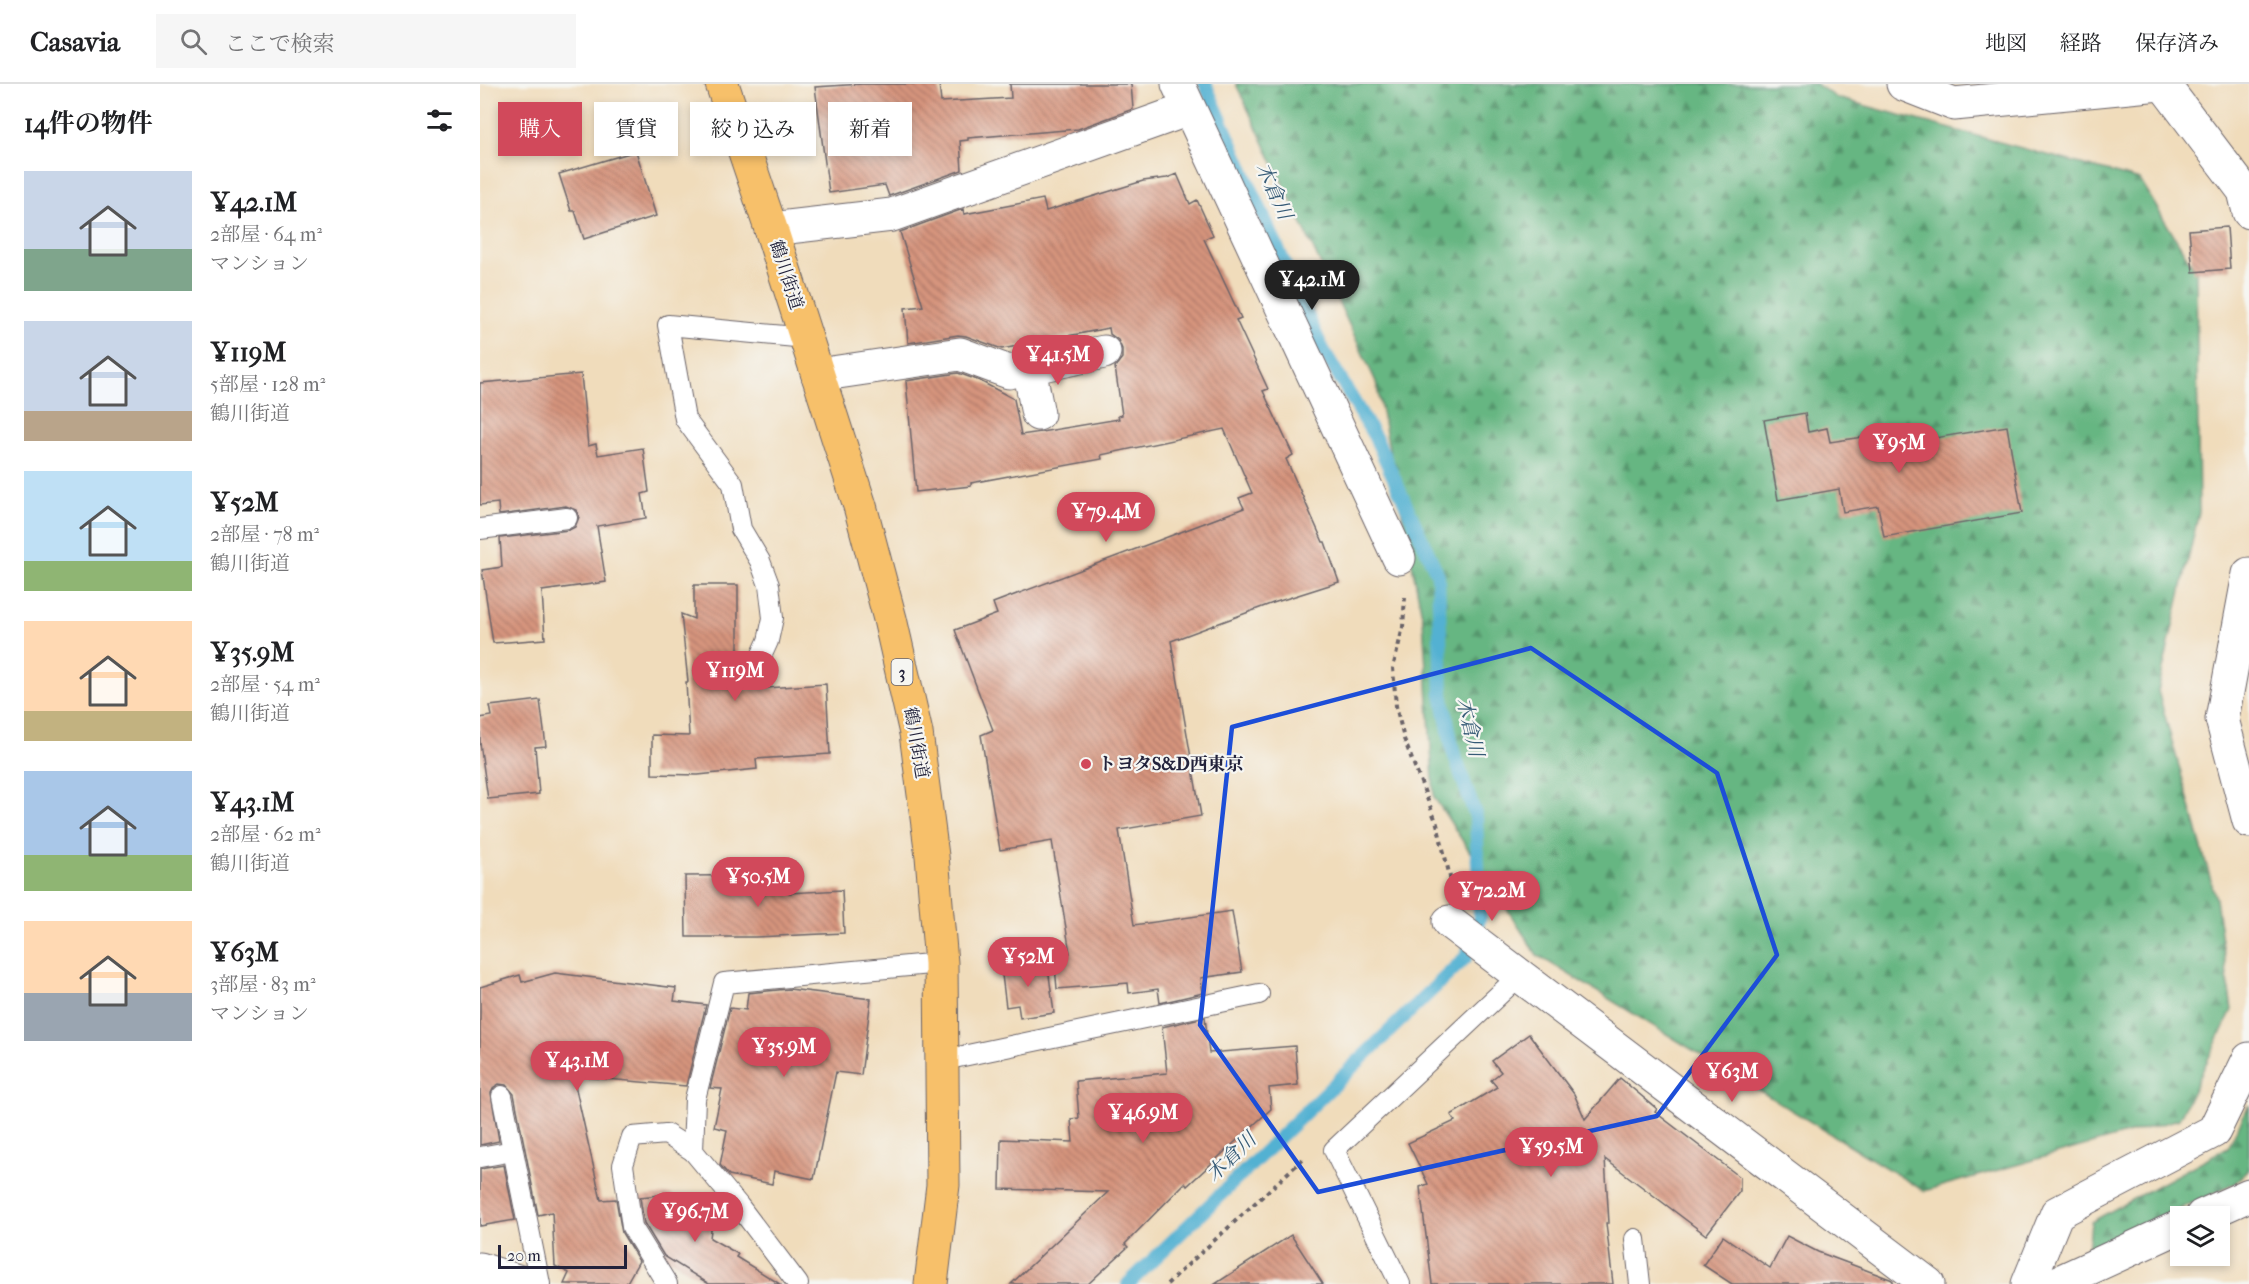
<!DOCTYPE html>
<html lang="ja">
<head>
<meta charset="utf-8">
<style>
  body { margin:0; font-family:"IM FELL French Canon","Noto Serif JP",serif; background:#f6f6f6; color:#202124; height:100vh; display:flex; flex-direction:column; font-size:22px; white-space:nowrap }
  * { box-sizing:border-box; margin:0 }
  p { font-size:20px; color:#757577 }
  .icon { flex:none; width:33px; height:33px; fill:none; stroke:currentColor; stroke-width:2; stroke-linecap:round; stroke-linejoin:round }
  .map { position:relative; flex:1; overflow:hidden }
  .side { display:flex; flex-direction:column; background:#fff; width:480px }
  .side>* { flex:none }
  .hud { position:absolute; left:18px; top:18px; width:570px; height:54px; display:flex; gap:12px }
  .tools { position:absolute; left:1690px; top:1122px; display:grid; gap:12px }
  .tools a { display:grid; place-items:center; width:60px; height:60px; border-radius:0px; background:#fff; box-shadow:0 3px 9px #0003; font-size:30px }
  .scale { position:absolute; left:18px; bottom:15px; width:129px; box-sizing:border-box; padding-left:6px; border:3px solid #22223b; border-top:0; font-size:16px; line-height:21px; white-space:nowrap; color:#22223b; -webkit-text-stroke:4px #f6f6f2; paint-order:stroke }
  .price { position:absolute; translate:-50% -51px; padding:0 14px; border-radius:21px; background:#d1495b; color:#fff; font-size:20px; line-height:39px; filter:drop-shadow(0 2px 3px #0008) }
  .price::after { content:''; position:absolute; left:50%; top:36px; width:18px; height:14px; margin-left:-9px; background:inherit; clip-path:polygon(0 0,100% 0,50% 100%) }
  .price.selected { background:#222; color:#fff }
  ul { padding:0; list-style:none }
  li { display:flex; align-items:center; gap:18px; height:150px; padding:0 24px }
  li span { display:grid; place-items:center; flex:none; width:168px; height:120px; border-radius:0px; color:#555 }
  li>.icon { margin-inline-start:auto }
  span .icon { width:72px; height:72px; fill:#fffc; stroke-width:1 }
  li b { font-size:26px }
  h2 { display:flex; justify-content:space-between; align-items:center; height:72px; padding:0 24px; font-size:26px }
  .tag { padding:0 21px; border-radius:0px; background:#fff; box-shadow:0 3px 9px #0003; font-size:21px; line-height:54px }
  .tag.selected { background:#d1495b; color:#fff }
  header { display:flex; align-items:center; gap:36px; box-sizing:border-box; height:84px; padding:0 30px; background:#fff; border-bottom:2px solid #e0e0e0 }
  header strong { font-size:28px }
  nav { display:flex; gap:33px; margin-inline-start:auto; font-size:21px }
  .search { width:420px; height:54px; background:#f6f6f6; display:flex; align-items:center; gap:15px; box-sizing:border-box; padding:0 21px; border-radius:0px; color:#757577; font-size:22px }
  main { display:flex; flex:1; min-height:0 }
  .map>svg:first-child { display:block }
</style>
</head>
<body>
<header>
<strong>Casavia</strong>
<div class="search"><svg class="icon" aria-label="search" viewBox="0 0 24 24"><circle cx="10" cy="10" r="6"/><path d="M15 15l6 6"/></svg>ここで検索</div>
<nav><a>地図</a><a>経路</a><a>保存済み</a></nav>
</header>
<main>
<section class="side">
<h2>14件の物件<svg class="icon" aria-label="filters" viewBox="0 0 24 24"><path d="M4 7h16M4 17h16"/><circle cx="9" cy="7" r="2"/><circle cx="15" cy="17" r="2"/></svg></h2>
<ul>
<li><span style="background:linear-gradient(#c9d6e8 65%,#7fa58c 0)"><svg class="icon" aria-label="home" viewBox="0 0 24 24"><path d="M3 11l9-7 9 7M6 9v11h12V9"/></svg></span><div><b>¥42.1M</b><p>2部屋 · 64 m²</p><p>マンション</p></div></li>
<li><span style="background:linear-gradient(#c9d6e8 75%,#b9a48a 0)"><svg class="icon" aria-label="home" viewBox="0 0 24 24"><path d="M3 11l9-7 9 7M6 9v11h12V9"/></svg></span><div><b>¥119M</b><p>5部屋 · 128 m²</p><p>鶴川街道</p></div></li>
<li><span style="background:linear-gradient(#bfe0f5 75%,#8fb573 0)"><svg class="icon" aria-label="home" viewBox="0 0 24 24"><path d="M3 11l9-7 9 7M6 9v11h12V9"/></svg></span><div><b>¥52M</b><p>2部屋 · 78 m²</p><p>鶴川街道</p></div></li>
<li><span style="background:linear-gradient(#ffd9b3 75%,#c2b280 0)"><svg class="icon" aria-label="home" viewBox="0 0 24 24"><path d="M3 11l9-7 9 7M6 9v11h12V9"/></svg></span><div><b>¥35.9M</b><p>2部屋 · 54 m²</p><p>鶴川街道</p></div></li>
<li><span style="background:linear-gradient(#a9c7e8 70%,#8fb573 0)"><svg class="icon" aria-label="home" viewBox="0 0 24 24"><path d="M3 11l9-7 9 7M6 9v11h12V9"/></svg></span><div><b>¥43.1M</b><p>2部屋 · 62 m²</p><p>鶴川街道</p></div></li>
<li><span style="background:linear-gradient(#ffd9b3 60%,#9aa5b1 0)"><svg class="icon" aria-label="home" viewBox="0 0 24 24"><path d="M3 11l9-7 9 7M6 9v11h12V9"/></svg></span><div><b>¥63M</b><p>3部屋 · 83 m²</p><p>マンション</p></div></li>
</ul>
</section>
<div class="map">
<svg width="1769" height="1200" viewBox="0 0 1769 1200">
  <defs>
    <pattern id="forest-firs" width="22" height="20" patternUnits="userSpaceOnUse" patternTransform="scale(1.5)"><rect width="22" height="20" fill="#66b682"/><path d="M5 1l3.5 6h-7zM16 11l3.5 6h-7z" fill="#54946c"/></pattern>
    <pattern id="building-back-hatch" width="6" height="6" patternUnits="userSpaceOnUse" patternTransform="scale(1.5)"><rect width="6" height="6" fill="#d6947d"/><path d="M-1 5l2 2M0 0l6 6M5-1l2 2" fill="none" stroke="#ad7868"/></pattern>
  </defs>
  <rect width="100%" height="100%" fill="#f6f6f2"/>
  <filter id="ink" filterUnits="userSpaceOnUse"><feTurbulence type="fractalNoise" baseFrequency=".0167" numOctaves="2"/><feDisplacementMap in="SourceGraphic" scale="12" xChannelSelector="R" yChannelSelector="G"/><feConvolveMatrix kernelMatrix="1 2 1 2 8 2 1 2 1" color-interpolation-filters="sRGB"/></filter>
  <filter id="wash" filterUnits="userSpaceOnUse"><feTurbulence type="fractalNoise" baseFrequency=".008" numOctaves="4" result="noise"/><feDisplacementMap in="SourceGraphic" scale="24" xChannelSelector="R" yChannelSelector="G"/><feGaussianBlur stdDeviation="1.35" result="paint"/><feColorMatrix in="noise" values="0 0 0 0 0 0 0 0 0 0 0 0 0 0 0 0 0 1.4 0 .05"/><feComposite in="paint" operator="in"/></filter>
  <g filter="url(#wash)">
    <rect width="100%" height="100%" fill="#f0dcbb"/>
    <!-- forest -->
    <g fill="url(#forest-firs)" stroke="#446c5e" stroke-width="1.5">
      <path d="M756,0H1336L1357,14L1660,96L1716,188L1719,428L1678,607L1736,815L1752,926L1699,1035L1444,1107L1057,871L954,713L943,536L896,298Z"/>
      <path d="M1769,1021V1085L1754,1100L1608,1167L1611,1138L1748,1063Z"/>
    </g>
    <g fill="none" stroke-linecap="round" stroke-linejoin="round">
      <!-- stream -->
      <path stroke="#53b1d2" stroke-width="14" d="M648,1200L986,873L1000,833L996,733L973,667L962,610L958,491L896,355L841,262L725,0"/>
    </g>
    <g id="blocks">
      <!-- building -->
      <g fill="url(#building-back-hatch)">
        <path d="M382,0H459L461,18L531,14L530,0H651L653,25L598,45L488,54V56L480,57L482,86L409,112L405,101L349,109L335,3Z"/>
        <path d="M156,67L176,132L104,155L95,127H91L79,90Z"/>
        <path d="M697,90L710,120L717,116L733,151L724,155L761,234L756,236L788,305L783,307L813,371L806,375L843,458H845L859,498L793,519L691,557L721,732L639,746L654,841L752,827L762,888L721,894L723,909L680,919L678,905L649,909L648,899L577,905L574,871L590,869L572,757L520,766L501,651L513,646L475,546L517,530L513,519L764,424L759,414L772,409L744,345L621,371L622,375L491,399V402L436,408L426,297L478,289L500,297L534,315L541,351L561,348L639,335L638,332L642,331L635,283L642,274V265L638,256L630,250L629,244L522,265L486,252L478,251L428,259L425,224L443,222L420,148L483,125L484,130L563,115L566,127L663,97L687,94Z"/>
        <path d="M1747,143L1750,185L1713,188L1709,146Z"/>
        <path d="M101,290L108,362L116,360L118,371L163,364L169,408L162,410L166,434L117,442L126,498L62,507L65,555L13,559L2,486L22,483L20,454L89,446L95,443L99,433L96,426L86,422L19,431L18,419L0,421V299Z"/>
        <path d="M1325,329L1328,348L1347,344L1350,358L1429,346L1431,358L1527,342L1542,429L1404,453L1398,422L1363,428L1359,405L1298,416L1284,336Z"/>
        <path d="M214,501H258V606L346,600L350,670L276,675L277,685L218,691L172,690V651L209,652L206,598H208L201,530L214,535Z"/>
        <path d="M60,616L66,662L55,663L59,710L8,715L0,659V634L12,632L10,622Z"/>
        <path d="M309,791V809L362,806L364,849L275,853H206L205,792Z"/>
        <path d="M567,876L574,929L540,934L538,921L526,923L521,883Z"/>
        <path d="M75,889L196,904L194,917L226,921L206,1002L93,992L121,1116L136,1115L142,1149L159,1177L146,1200H84L89,1189L75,1182L72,1128L58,1131L34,1010L26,1001L19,1000L14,1003L11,1009L19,1057L0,1061V903L40,891L42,898Z"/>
        <path d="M309,905L391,915L381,991L356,988L334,1095L294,1087L292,1100L249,1091L240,1081L247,1046L234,1043L242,1005L230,1004L250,924L266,926L268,909Z"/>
        <path d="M725,933L729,969L815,962L818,1001L789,1004L791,1025L707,1102L705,1099L645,1160L648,1163L608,1200H531L628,1108L520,1105L521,1055L593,1058L591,1035L599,1034L596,997L687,989L682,943Z"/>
        <path d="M1049,950L1094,1010L1105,1035L1140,994L1177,1025L1175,1028L1260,1093V1107L1226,1151L1125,1075L1129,1139H1126L1133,1200H952L940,1103L948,1100L928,1059L975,1037L971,1031L1017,1003L1011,996L1021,988L1012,977Z"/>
        <path d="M24,1081L35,1136L0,1142V1085Z"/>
        <path d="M190,1110L232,1138L230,1154L258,1170L256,1173L300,1200H229L184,1172L164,1139L160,1113Z"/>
        <path d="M811,1151L843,1200H735Z"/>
        <path d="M1243,1152L1290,1184L1307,1152L1338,1168L1410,1195L1413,1197V1200H1252L1223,1181Z"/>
      </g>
    </g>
  </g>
  <g filter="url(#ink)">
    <use href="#blocks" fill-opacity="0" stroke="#6a6368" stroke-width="1.5"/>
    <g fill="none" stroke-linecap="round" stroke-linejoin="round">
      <!-- lane casing -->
      <g stroke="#6a6368" stroke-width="22">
        <g id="lane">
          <path d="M0,445L87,434"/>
          <path d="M278,579L288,557L293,534L289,501L280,477L261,445L253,400L205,335L188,241L326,254"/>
          <path d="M464,976L779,910"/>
          <path d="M22,1012L60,1200"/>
          <path d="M0,1073L33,1067"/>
          <path d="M1155,1155L1160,1200"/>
          <path d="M187,1200L152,1143L143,1081L152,1053L186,1050L213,1067"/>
          <path d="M318,1200L259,1122L213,1067L215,1015L244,899L461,879"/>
          <path d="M920,1200L854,1066L1041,890"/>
        </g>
      </g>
      <!-- street casing -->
      <g stroke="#6a6368" stroke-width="35">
        <g id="street">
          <path d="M698,0L919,474"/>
          <path d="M1423,0L1474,20L1680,0"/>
          <path d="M1683,0L1764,107L1769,128"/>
          <path d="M291,145L412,131L709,25"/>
          <path d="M549,284L558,330"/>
          <path d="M338,291L480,270L529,288L624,268"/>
          <path d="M1769,490L1742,635L1769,737"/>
          <path d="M969,838L1448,1200"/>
          <path d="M1722,1132L1769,1111"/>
          <path d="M0,1185L46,1200"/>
          <path d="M1548,1200L1577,1129L1734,1047L1769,975"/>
          <path d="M1575,1200L1701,1142"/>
        </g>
      </g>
      <!-- primary casing -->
      <g stroke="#6a6368" stroke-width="35">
        <path id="primary" d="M242,0L291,145L380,422L410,535L436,649L452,772L461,879L463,1101L451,1200"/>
      </g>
      <!-- path -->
      <g stroke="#6a6368" stroke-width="4" stroke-dasharray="4.5 4.5" stroke-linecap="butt">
        <path d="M925,513L923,543L913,584L916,622L924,655L957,740L970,793V801"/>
        <path d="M687,1200L824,1074"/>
      </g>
      <!-- lane -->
      <use href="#lane" stroke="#fff" stroke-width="20"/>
      <!-- street -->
      <use href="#street" stroke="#fff" stroke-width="33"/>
      <!-- primary -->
      <use href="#primary" stroke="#f7c06b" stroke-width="33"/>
    </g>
  </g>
  <!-- marked area -->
  <path fill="none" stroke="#1d4ed8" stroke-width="4.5" stroke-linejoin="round" d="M1051,564L1237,689L1297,871L1177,1032L838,1108L720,941L752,643Z"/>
  <!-- markers -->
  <circle fill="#d1495b" stroke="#f6f6f2" stroke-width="2" cx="606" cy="680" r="6"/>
  <g text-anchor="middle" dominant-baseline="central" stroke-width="4.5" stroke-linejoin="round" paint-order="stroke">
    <!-- shield labels -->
    <rect fill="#f6f6f2" stroke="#626272" stroke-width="1.5" x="411.5" y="575" width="21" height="26" rx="4.5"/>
    <g font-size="16" font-weight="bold" fill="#22223b">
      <text x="422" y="588">3</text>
    </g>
    <!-- street labels -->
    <g font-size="18" fill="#22223b" stroke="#f6f6f2">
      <text transform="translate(306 191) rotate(72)">鶴川街道</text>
      <text transform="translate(436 659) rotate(80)">鶴川街道</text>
    </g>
    <!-- poi labels -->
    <g font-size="18" font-weight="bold" fill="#22223b" stroke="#f6f6f2" text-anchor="start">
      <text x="618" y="680">トヨタS&amp;D西東京</text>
    </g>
    <!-- water labels -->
    <g font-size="20" font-style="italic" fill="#365b77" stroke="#f6f6f2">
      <text transform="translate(794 107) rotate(66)">木倉川</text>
      <text transform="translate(990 643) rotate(77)">木倉川</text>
      <text transform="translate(751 1073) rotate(-44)">木倉川</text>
    </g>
  </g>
</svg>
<div class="tools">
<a><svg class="icon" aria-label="layers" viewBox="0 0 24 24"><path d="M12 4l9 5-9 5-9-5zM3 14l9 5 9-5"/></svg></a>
</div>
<div class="scale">20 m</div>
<b class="price selected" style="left:832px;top:227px">¥42.1M</b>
<b class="price" style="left:578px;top:302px">¥41.5M</b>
<b class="price" style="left:1419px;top:390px">¥95M</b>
<b class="price" style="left:626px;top:459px">¥79.4M</b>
<b class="price" style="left:255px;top:618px">¥119M</b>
<b class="price" style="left:278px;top:824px">¥50.5M</b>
<b class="price" style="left:1012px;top:838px">¥72.2M</b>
<b class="price" style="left:548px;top:904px">¥52M</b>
<b class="price" style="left:304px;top:994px">¥35.9M</b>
<b class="price" style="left:97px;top:1008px">¥43.1M</b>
<b class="price" style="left:1252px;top:1019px">¥63M</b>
<b class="price" style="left:663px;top:1060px">¥46.9M</b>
<b class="price" style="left:1071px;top:1094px">¥59.5M</b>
<b class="price" style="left:215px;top:1159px">¥96.7M</b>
<div class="hud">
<a class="tag selected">購入</a>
<a class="tag">賃貸</a>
<a class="tag">絞り込み</a>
<a class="tag">新着</a>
</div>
</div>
</main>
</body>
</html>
